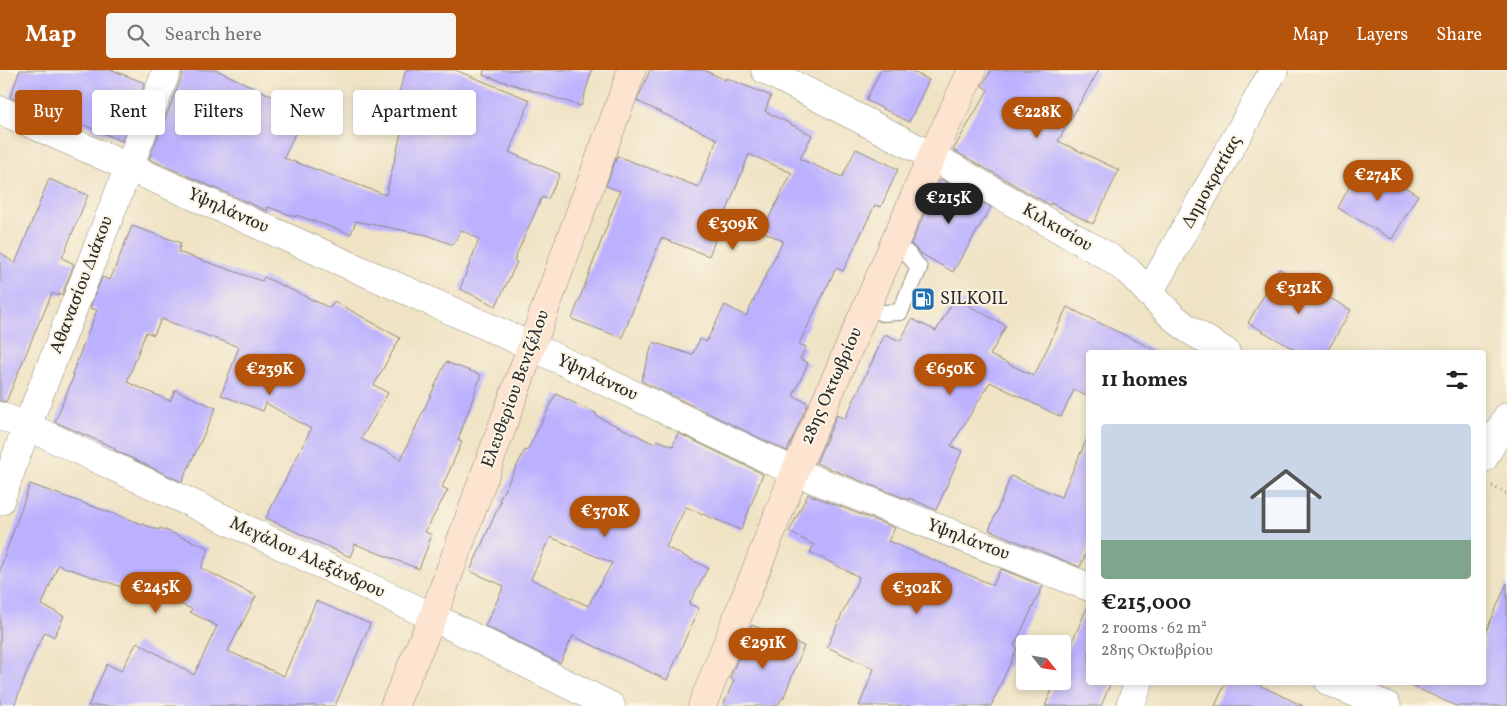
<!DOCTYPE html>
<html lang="en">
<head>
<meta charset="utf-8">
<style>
  body { margin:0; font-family:Vollkorn,serif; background:#f6f6f6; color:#222; height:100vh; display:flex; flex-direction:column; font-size:19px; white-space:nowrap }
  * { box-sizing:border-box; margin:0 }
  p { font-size:16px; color:#767676 }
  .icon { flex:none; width:28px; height:28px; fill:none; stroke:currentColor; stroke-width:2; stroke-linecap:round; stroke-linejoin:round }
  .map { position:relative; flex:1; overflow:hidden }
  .details { position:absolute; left:1086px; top:280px; width:400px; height:335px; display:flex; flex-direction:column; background:#fff; border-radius:5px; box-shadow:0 2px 8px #0003 }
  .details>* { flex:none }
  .top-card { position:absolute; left:15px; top:20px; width:475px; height:45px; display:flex; gap:10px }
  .needle { width:32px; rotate:120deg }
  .fabs { position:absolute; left:1016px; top:565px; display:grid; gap:10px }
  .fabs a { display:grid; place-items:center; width:55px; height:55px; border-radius:5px; background:#fff; box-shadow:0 2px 8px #0003; font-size:25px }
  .price { position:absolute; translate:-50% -42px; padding:0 11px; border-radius:18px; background:#b45309; color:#fff; font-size:16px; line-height:32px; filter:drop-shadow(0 1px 2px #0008) }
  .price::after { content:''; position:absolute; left:50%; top:30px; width:15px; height:11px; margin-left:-8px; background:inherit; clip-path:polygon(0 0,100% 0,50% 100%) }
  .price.active { background:#222; color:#fff }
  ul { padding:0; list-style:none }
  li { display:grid; align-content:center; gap:10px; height:265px; padding:0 15px }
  li span { display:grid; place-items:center; height:155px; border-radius:5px; color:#555 }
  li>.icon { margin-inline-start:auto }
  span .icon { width:90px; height:90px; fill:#fffc; stroke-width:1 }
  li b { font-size:21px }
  h2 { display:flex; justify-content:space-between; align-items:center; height:60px; padding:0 15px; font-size:21px }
  .pill { padding:0 18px; border-radius:5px; background:#fff; box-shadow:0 2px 8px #0003; font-size:18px; line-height:45px }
  .pill.active { background:#b45309; color:#fff }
  header { display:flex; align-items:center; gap:30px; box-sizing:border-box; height:70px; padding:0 25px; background:#b45309; color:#fff }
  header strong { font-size:24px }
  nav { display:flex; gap:28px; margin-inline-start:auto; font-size:18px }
  .search { width:350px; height:45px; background:#f6f6f6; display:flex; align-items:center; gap:12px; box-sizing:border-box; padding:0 18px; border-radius:5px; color:#767676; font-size:19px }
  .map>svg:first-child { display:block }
</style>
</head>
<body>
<header>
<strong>Map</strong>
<div class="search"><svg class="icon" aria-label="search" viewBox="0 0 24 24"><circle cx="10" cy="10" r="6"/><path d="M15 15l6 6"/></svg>Search here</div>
<nav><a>Map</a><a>Layers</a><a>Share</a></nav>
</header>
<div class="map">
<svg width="1507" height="636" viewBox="0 0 1507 636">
  <rect width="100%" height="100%" fill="#fcf5e5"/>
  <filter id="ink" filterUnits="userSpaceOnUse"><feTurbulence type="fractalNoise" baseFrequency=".02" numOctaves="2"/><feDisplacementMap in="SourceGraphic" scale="10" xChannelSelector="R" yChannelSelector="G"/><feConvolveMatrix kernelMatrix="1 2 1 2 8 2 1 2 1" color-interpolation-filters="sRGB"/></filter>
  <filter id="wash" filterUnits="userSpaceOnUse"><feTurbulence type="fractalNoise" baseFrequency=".0096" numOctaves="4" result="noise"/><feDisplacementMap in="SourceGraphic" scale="20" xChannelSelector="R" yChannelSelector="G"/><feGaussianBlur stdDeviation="1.12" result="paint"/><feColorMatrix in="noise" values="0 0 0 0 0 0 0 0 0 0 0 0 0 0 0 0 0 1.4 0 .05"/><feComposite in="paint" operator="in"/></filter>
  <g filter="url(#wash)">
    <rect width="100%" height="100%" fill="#efe3c4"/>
    <g id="blocks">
      <!-- building -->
      <g fill="#bcb1ff" fill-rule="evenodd">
        <path d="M20,0H112L145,13L122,71L50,41L49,45L10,27Z"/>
        <path d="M182,0H216L305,41L284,88L386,125L408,35L396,31L406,0H455L530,30L509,82L560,104L548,129L542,127L514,190L517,192L496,236L460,219L479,169L461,160L453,175L427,165L356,151L351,164L296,145V147L268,137L267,141L149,89L182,6Z"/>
        <path d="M484,0H592L581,36L483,5Z"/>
        <path d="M650,0H704L725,10L726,8L771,26L765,41L812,65L800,89L842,107L856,79L898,99L881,137L875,135L843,201L836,198L799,274L806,277L800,289L808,293L793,326L808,333L787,381L641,311L653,272L692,285L700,269L706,272L725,235L746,246L783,171L762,161L792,103L749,84L709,186L661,168L622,268L572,249L620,121L606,116L617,86L699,117L717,69L637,31Z"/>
        <path d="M881,0H910L929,10L909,52L866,30Z"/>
        <path d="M991,0H1099L1058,71L1119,100L1093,154L1051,133L1050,135L953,80L988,20L982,16Z"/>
        <path d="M1368,96L1418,125L1392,169L1338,138L1351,113L1357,117Z"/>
        <path d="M49,109L88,125L62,188L74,194L62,225L59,224L58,226L52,223L41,250H40L6,332L0,331V182L15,194Z"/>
        <path d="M941,109L991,137L953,202L920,183L911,174L935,119Z"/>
        <path d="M132,156L181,173L178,182L262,211L264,207L330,238L334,231L400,268L374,315L388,323L361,369L401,389L446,292L481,305L458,370L462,372L442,417L448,420L425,462L432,465L419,499L355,474L350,487L266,448L311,359L266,333L263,341L221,325L239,277L161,249L154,265L146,262L127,312L170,331L175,320L216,338L182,412L114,380L115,378L55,352L74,305L72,304L97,240L90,238L102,207L110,210Z"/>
        <path d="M1279,199L1351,240L1327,282H1299L1248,253Z"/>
        <path d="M955,228L1006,256L990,285L1034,306L1067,237L1159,282H1089V327L1074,320L1061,347L990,312L951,376L962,381L936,440L909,428V430L816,393L837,345L845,349L885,264L900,271L912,249L936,261Z"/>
        <path d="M556,324L597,344L596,346L655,374L657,370L673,376L678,363L763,404L741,460L686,437L666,477L708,498L689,534L699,538L667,610L573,566L560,593L485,556L504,516L470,501L501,431L499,430L525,380L527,381ZM550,467L612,493L588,536L531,509Z"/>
        <path d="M1089,364V476L1080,497L989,460L1011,406L1061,427Z"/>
        <path d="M30,414L159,460L160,458L209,478L201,498L256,526L228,581L284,606L316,531L370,554L335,636H88L107,594L121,601L137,572L194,605L217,556L190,542L192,539L127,513L125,518L58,495L42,535L64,546L54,567L45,562L39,575L38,574L14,636H0V499Z"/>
        <path d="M808,424L895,458L888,471L993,515L1001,499L1043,516L1014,576L1017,578L991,636H859L874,599L827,577L859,507L810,482L814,475L789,462Z"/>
        <path d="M1507,513V636H1456L1403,612H1484V566Z"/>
        <path d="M1089,533V612H1111L1101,636H1045L1056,611H1062V595Z"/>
        <path d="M752,555L804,576L783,629H781L778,636H723L734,610L730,608Z"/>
        <path d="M1226,612H1253L1303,636H1215Z"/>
      </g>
    </g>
  </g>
  <g filter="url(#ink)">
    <use href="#blocks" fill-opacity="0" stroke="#8d8778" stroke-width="1"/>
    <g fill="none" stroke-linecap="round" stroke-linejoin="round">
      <!-- service casing -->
      <g stroke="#8d8778" stroke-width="18">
        <path id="service" d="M882,243L900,242L919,198L907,183"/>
      </g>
      <!-- minor casing -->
      <g stroke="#8d8778" stroke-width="29">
        <g id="minor">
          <path d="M765,0L932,86L1107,186L1128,201L1172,246L1188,259L1226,282"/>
          <path d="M0,40L531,276L795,402L1089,517"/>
          <path d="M1149,223L1274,0"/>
          <path d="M0,346L27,356L433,547L611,636"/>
          <path d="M1484,388L1507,347"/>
          <path d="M0,431L27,356L167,0"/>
          <path d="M1329,612L1387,636"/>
          <path d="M1130,636L1139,612"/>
        </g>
      </g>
      <!-- secondary casing -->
      <g stroke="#8d8778" stroke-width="29">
        <g id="secondary">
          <path d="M394,636L433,547L632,0"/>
          <path d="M702,636L795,402L932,86L972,0"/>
        </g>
      </g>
      <!-- path -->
      <path stroke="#8d8778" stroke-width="3" stroke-dasharray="1 4" stroke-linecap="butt" d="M1492,416L1507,424"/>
      <!-- service -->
      <use href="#service" stroke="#fff" stroke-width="16"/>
      <!-- minor -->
      <use href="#minor" stroke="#fff" stroke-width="28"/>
      <!-- secondary -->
      <use href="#secondary" stroke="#fde4d1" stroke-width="28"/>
    </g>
  </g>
  <!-- icons -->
  <defs>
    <g id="fuel-square" transform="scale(1.25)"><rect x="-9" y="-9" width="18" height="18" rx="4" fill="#1f6fb2" stroke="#fcf5e5"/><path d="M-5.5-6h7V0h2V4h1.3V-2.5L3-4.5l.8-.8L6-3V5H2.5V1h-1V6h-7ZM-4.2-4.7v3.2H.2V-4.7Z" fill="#fff"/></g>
  </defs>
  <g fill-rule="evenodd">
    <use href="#fuel-square" x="923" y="229"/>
  </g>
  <g text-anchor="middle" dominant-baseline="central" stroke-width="4" stroke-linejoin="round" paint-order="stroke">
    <!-- street labels -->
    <g font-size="18" fill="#2b2b2b" stroke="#fcf5e5">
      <text transform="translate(1212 112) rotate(-61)">Δημοκρατίας</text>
      <text transform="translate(228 141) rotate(24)">Υψηλάντου</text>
      <text transform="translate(1057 158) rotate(30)">Κιλκισίου</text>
      <text transform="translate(82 215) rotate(-69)">Αθανασίου Διάκου</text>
      <text transform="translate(597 308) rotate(25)">Υψηλάντου</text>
      <text transform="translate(832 316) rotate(-66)">28ης Οκτωβρίου</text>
      <text transform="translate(516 319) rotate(-70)">Ελευθερίου Βενιζέλου</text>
      <text transform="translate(968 470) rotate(21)">Υψηλάντου</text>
      <text transform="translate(307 488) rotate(25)">Μεγάλου Αλεξάνδρου</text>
    </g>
    <!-- poi labels -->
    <g font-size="18" fill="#2b2b2b" stroke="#fcf5e5" text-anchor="start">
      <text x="940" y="229">SILKOIL</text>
    </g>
  </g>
</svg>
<div class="fabs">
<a><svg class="needle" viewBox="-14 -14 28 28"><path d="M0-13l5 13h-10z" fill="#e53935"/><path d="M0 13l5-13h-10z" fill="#767676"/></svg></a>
</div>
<b class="price" style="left:1037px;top:69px">€228K</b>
<b class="price" style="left:1378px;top:132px">€274K</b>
<b class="price active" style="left:949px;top:155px">€215K</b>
<b class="price" style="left:733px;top:181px">€309K</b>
<b class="price" style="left:1299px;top:245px">€312K</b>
<b class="price" style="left:270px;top:326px">€239K</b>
<b class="price" style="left:950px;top:326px">€650K</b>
<b class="price" style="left:605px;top:468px">€370K</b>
<b class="price" style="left:156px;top:544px">€245K</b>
<b class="price" style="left:917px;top:545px">€302K</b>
<b class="price" style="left:763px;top:600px">€291K</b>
<div class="top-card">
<a class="pill active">Buy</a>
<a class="pill">Rent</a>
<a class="pill">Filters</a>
<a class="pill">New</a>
<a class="pill">Apartment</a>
</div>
<section class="details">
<h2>11 homes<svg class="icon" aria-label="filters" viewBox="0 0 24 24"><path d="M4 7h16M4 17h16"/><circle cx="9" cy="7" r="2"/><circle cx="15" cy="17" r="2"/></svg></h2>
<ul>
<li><span style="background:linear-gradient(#c9d6e8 75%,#7fa58c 0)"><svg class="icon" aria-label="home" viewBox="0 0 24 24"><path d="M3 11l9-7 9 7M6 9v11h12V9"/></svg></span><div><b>€215,000</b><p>2 rooms · 62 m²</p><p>28ης Οκτωβρίου</p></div></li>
</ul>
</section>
</div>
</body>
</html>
